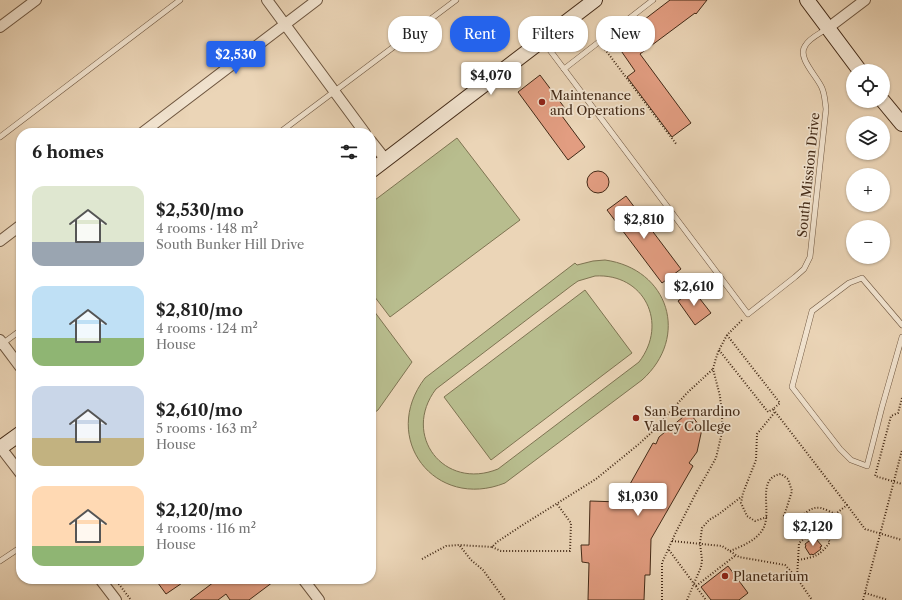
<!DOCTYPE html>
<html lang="en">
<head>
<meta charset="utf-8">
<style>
  body { margin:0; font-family:"Libre Caslon Text",serif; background:#f2f2f2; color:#222; height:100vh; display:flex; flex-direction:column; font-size:15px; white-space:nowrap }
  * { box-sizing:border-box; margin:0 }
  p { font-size:13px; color:#767676 }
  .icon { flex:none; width:22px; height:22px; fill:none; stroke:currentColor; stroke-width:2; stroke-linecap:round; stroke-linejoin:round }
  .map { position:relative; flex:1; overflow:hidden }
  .panel { position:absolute; left:16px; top:128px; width:360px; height:456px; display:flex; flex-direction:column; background:#fff; border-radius:16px; box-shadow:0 1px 3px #0004 }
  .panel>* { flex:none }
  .hud { position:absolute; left:388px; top:16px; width:380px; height:36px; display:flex; gap:8px }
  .buttons { position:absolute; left:846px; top:64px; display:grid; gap:8px }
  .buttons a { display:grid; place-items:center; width:44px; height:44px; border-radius:50%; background:#fff; box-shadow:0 1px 3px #0004; font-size:20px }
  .price { position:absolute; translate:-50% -34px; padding:0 9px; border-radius:4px; background:#fff; color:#222; font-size:13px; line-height:26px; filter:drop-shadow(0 1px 2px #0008) }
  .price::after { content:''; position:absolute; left:50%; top:24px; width:12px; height:9px; margin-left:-6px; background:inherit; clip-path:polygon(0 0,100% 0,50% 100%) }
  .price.current { background:#2563eb; color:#fff }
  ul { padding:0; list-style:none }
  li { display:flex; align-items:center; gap:12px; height:100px; padding:0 16px }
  li span { display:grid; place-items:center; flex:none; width:112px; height:80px; border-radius:12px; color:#555 }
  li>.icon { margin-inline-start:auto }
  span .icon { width:48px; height:48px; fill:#fffc; stroke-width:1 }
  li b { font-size:17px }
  h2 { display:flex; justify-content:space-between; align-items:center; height:48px; padding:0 16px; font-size:17px }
  .chip { padding:0 14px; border-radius:16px; background:#fff; box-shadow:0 1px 3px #0004; font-size:14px; line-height:36px }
  .chip.current { background:#2563eb; color:#fff }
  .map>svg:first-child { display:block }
</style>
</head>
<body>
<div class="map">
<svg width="902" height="600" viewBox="0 0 902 600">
  <rect width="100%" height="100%" fill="#ebd5b7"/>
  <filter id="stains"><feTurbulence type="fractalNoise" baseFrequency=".005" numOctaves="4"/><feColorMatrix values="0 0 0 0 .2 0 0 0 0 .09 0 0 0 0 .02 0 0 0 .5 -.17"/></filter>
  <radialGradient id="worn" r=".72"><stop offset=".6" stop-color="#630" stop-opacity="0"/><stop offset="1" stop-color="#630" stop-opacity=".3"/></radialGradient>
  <!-- pitch -->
  <g fill="#b8bd8e" stroke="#7e7452" fill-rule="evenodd">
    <path d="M457,138L520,220L390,317L371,292V203Z"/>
    <path d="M605,260C669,269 690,337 642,380L505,483C435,511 379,438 425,378L575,263L577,265L593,261ZM595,276C644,273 669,323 639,362L498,469C444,491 401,435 436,389L571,286L578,281Z"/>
    <path d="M585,290L632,353L491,460L444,397Z"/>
    <path d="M371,307L412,362L378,410L371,415Z"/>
  </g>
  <!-- building -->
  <g fill="#e29d81" stroke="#432a17">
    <path d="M670,0H707L696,14L695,13L640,54L691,123L672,137L627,77L635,71L615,42Z"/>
    <path d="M540,75L567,111L562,116L585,147L568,160L518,92Z"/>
    <circle cx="598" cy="182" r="11"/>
    <path d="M626,196L681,269L662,283L607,210Z"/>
    <path d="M693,290L711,313L695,325L678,301Z"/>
    <path d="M689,412L702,429L697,452L689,463L693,466L651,539L650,575H645L644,600H588L589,563L582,562L581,545H589L590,501L620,502L653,443L656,444L659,437Z"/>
    <path d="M813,538L815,540L816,539L822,546L820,547L821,549L813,555L812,554L810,555L805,547L806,546L805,544Z"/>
    <path d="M728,566L748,593L739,600H711L701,587Z"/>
    <path d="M155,579H188L166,594Z"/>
    <path d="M218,579H277L249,600H230L226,594L218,600H190Z"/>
  </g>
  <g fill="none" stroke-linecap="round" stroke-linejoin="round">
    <!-- lane casing -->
    <g stroke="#6d553f" stroke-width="6">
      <g id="lane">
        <path d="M543,41L748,314L795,277L804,269L810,257L826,109C825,102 825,95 822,88C817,76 797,58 805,46C809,38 821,33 828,28"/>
        <path d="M564,69L653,0"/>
        <path d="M279,133L456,0"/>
        <path d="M0,137L180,0"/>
        <path d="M902,325L862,278L849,283L812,311L792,387L840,449L851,460L867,466L882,407L902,337"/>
        <path d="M2,344L21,330"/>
        <path d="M0,561L21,547"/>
      </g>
    </g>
    <!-- street casing -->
    <g stroke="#6d553f" stroke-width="12">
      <g id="street">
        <path d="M267,0L365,133"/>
        <path d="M0,27L36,0"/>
        <path d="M828,28L865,0"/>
        <path d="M142,133L317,0"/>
        <path d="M371,141L386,160"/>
        <path d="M0,241L21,225"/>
        <path d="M0,340L21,368"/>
        <path d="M1,448L21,474"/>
        <path d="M100,579L116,600"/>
        <path d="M303,579L319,600"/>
      </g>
    </g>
    <!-- secondary casing -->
    <g stroke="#432a17" stroke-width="16">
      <g id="secondary">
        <path d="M807,0L860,71"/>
        <path d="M883,101L902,124"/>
        <path d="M371,171L595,0"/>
        <path d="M0,448L21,433"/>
      </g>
    </g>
    <!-- path -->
    <g stroke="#432a17" stroke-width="2" stroke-dasharray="1 2" stroke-linecap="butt">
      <path d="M605,47L604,48L677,145"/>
      <path d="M727,335L780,403L773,409L847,505"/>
      <path d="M719,350L768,412L773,409"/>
      <path d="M902,398L898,413L891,416L875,476L902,484"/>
      <path d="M767,517L755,521L747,516L741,503L743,493L756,460L757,434L775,412"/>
      <path d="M672,541L722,546L739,557L785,565L797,578L812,600"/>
      <path d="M460,546L471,560L483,570L505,600"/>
      <path d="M492,547L501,551H570L571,523L557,504"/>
      <path d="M669,550L706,600"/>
      <path d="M730,551C742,546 756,541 763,529C773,512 755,478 781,474L788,479L792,491L784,516L787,522C800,523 807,505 821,508C825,509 831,512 835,514"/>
      <path d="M422,559L446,546L459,545L492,547L497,542L521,526L596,479L639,444L652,432L687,393L713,369"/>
      <path d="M798,560C815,557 820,556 830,542L819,527"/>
      <path d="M797,578L799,543L847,505L865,529L902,540"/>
      <path d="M115,579L131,600"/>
      <path d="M696,586L736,555"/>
      <path d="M865,593L888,600"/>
      <path d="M662,600V563L675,534L696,493L716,458L723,428L720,396L713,369L716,358L719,350L727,335L743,319"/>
      <path d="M687,600L701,567L702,560L700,543L702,528L709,520L719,514L741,497"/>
      <path d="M863,600L902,450"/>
    </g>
    <!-- lane -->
    <use href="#lane" stroke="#f2e4d0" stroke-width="5"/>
    <!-- street -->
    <use href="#street" stroke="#f2e4d0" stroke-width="10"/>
    <!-- secondary -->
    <use href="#secondary" stroke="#f2e4d0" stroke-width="14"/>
  </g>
  <!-- markers -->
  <g fill="#8f2418" stroke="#f2e4d0" stroke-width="1.5">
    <circle cx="542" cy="102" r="4"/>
    <circle cx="636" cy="418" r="4"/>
    <circle cx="725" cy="576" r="4"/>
  </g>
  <g text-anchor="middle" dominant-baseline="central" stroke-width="3.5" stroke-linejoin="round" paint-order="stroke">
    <!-- poi labels -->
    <g font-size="13" fill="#432a17" stroke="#f2e4d0" text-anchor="start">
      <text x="550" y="95">Maintenance<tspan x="550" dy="15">and Operations</tspan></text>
      <text x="644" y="411">San Bernardino<tspan x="644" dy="15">Valley College</tspan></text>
      <text x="733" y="576">Planetarium</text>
    </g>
    <!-- street labels -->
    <g font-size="13" fill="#432a17" stroke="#f2e4d0">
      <text transform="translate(808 175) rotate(-84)">South Mission Drive</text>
    </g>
  </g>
  <rect width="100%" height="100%" filter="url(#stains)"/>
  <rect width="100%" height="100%" fill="url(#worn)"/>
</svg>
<div class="buttons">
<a><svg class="icon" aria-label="locate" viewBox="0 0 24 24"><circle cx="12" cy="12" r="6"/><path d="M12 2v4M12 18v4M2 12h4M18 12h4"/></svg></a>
<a><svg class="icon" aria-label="layers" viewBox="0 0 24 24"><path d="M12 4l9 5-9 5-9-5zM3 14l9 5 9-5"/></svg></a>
<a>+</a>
<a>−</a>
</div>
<b class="price current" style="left:236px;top:75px">$2,530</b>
<b class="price" style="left:491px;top:96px">$4,070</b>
<b class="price" style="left:644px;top:240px">$2,810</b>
<b class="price" style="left:694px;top:307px">$2,610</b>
<b class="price" style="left:638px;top:517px">$1,030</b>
<b class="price" style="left:813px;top:547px">$2,120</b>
<div class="hud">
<a class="chip">Buy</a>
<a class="chip current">Rent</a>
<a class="chip">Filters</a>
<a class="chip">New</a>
</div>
<section class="panel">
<h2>6 homes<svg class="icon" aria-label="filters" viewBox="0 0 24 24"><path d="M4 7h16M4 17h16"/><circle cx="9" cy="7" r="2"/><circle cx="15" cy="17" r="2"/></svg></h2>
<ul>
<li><span style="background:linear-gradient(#dfe7d0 70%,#9aa5b1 0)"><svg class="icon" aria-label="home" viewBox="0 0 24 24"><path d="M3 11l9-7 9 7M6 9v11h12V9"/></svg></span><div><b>$2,530/mo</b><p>4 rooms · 148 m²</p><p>South Bunker Hill Drive</p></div></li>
<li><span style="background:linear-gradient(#bfe0f5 65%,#8fb573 0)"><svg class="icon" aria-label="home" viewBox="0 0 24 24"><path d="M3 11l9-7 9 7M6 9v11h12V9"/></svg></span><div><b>$2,810/mo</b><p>4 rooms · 124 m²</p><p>House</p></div></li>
<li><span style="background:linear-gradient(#c9d6e8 65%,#c2b280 0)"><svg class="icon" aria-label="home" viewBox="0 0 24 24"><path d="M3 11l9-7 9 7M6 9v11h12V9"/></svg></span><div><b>$2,610/mo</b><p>5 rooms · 163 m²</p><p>House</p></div></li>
<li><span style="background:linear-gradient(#ffd9b3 75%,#8fb573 0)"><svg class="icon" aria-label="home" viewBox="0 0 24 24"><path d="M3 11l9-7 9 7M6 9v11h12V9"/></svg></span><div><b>$2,120/mo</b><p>4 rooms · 116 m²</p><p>House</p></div></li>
</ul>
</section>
</div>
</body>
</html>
